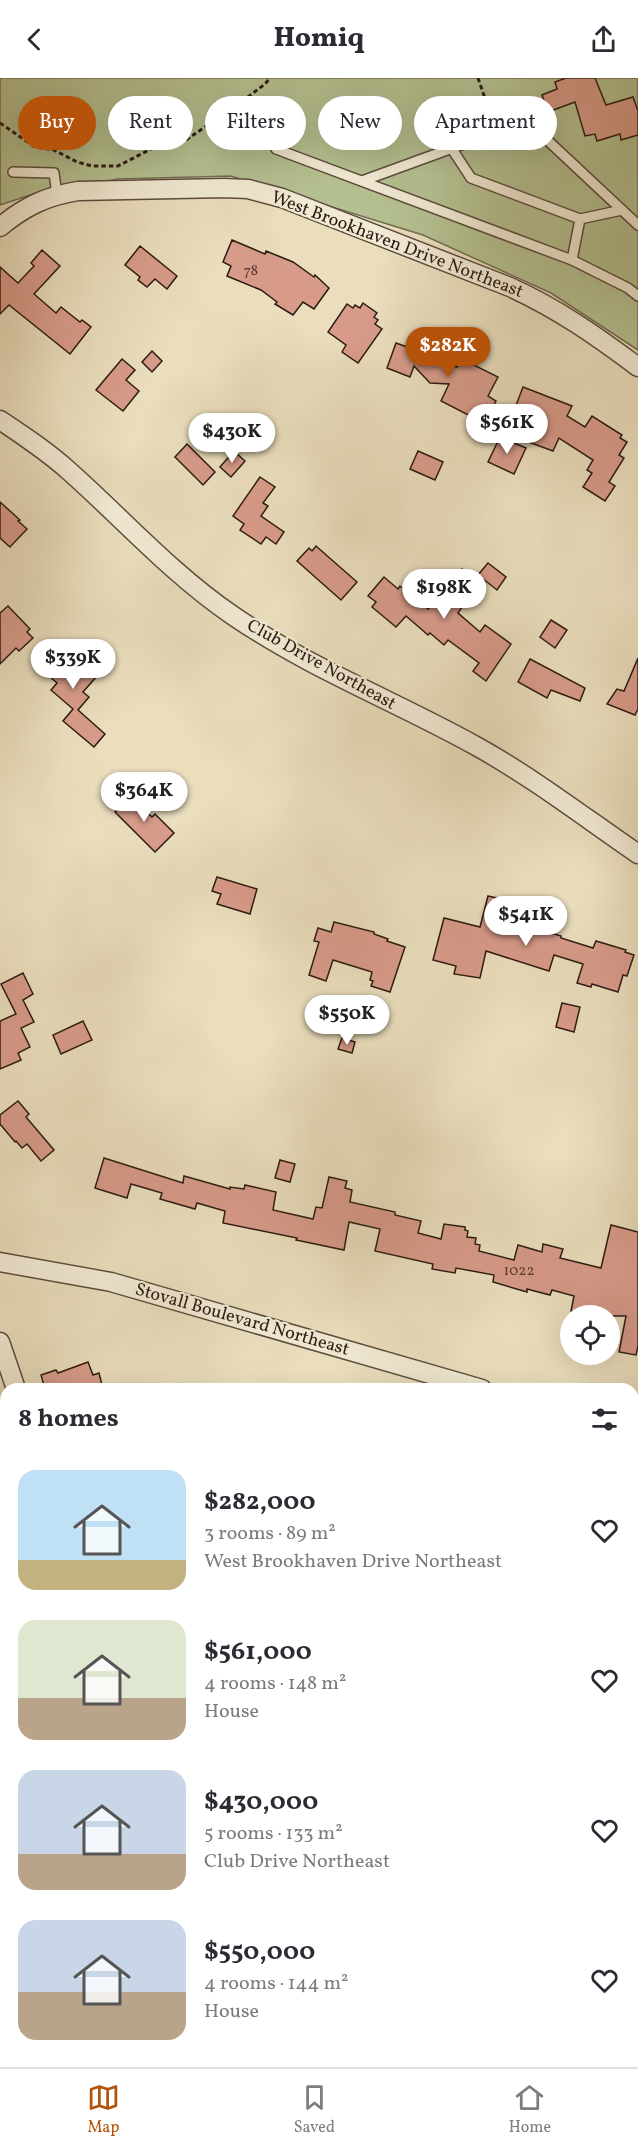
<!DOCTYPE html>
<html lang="en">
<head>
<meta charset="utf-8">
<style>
  body { margin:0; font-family:Vollkorn,serif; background:#f2f2f3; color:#2b2b33; height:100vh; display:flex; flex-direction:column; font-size:22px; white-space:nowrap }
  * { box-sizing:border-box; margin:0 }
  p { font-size:20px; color:#7c7c81 }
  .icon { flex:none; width:33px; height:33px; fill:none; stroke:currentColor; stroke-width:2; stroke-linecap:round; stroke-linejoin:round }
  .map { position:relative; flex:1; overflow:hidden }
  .panel { position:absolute; left:0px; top:1305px; width:639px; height:684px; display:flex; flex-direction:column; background:#fff; border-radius:18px 18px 0 0; box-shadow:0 6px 24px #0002 }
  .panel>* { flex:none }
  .hud { position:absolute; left:18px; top:18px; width:603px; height:54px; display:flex; gap:12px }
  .fabs { position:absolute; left:560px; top:1227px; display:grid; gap:12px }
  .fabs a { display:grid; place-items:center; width:60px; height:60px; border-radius:50%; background:#fff; box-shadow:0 6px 24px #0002; font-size:30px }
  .price { position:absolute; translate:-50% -51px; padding:0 14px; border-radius:21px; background:#fff; color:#222; font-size:20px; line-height:39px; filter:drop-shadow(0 2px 3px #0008) }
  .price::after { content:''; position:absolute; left:50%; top:36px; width:18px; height:14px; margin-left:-9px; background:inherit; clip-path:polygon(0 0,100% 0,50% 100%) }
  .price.active { background:#b45309; color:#fff }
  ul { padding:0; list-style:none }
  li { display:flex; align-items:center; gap:18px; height:150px; padding:0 18px }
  li span { display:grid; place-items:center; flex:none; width:168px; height:120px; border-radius:18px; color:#555 }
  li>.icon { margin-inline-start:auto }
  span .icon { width:72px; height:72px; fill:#fffc; stroke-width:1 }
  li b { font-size:26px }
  h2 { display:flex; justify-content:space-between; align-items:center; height:72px; padding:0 18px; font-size:26px }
  .tag { padding:0 21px; border-radius:27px; background:#fff; box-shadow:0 6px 24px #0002; font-size:21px; line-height:54px }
  .tag.active { background:#b45309; color:#fff }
  header { display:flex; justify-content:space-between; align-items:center; height:78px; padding:0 18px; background:#fff; font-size:27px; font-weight:800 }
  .menu { display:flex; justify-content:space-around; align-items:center; height:84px; border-top:2px solid #e1e1e2; background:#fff; font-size:16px; color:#7c7c81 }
  .menu a { display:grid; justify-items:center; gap:3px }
  .menu .active { color:#b45309 }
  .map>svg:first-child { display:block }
</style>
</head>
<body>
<header><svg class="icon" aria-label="back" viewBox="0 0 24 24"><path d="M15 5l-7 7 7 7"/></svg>Homiq<svg class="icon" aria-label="share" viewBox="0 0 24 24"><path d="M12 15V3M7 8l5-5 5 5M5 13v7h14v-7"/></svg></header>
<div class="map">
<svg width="638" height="1989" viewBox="0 0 638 1989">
  <rect width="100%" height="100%" fill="#eadebd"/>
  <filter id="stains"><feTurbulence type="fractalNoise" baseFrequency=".00333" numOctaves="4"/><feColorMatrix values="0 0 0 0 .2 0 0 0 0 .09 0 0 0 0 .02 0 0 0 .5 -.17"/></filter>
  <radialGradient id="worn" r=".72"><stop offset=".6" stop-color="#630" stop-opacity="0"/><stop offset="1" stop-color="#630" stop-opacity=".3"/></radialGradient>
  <!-- green -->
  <g fill="#b5c192" stroke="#706e52" stroke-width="1.5">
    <path d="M0,0H638V272L551,215L423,157L231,98L118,101L30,117L0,127Z"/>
    <path d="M633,1800L638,1802V1894L633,1892Z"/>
  </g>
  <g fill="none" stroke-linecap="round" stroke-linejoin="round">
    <!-- stream -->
    <path stroke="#6f7a78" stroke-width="4.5" d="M0,1733L6,1738"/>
  </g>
  <!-- building -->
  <g fill="#d89b8a" stroke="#2c1b13" stroke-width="1.5">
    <path d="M566,0H595L606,27L633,19L638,33V57L621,62L620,56L597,63L595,56L585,58L575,24L548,34L542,17L557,11L555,4Z"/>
    <path d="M232,162L265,176L266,173L293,184L314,199L315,197L329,210L314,231L303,224L293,237L275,226L277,224L261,212L227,198L231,188L223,184Z"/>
    <path d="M140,168L177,198L167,211L155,201L147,209L138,202L140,199L125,187Z"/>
    <path d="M42,172L60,188L34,216L56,235L61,229L80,244L82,242L91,249L70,276L9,227L0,236V189L18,205L34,188L31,185Z"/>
    <path d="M363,225L377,235L374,239L378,242L375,246L382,251L358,285L342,274L346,267L328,254L347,226L353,230L355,227L360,230Z"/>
    <path d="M412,264L427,269L425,277L457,289L462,281L498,299L488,318L496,323L490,334L482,330L476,341L441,323L449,306L430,305L414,288L410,299L387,290L396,265L410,270Z"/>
    <path d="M152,273L162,283L152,294L142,284Z"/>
    <path d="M122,281L135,292L126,302L139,313L123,333L96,312Z"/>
    <path d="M523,309L572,328L567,338L585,349L592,338L622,357L620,360L627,364L619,377L624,380L609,404L615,408L605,423L583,409L592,395L587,392L593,382L559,360L553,373L523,362L533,337L515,330Z"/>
    <path d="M500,359L526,370L514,396L488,384Z"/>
    <path d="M187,366L215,394L203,407L175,379Z"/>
    <path d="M234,373L245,383L231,399L220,389Z"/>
    <path d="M418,373L443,384L435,402L410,391Z"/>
    <path d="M260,399L275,409L263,425L268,428L261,438L284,454L276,466L266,459L261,466L240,452L244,446L233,438Z"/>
    <path d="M0,424L20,442L18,443L27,451L10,469L0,460Z"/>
    <path d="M316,468L357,504L341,522L297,483L309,470L312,473Z"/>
    <path d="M488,485L506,499L497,512L478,497Z"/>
    <path d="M462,491L480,503L458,535L480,554L485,547L511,566L486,603L473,593L479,585L448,562L444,567L430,555L428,557L406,538L396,549L372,529L376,524L368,518L384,499L398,511L400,508L428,531L438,518L441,521Z"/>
    <path d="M8,528L30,551L27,554L33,560L19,573L16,570L0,586V535Z"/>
    <path d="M551,542L567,552L555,570L540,559Z"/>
    <path d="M59,566L83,583L81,585L97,598L83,614L89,619L78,632L105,656L94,669L63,643L73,631L51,612L57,605L39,589Z"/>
    <path d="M638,580V631L635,637L607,626L617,611L624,613Z"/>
    <path d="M530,581L585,610L580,623L551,612L547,620L518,604Z"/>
    <path d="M128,716L152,739L155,736L174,755L155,774L115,734L122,727L119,725Z"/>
    <path d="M217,799L257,811L250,836L217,826L221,816L212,813Z"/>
    <path d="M488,818L506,822L503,833L553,848L551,855L561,858V860L593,870L596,863L626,872L625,874L634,877L627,898L623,897L618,914L592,906L591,909L577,905L583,886L554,877L549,893L486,873L480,900L454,896L456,888L433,882L444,840L480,849Z"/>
    <path d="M334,844L374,854V856L388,861L387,863L405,869L390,914L371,908L373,903L370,902L372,894L333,882L326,903L309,897L319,864L314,863L318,850L331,854Z"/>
    <path d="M23,895L33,916L23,922L34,944L21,950L30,969L18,975L21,982L0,991V943L16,936L1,906Z"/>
    <path d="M562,925L580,929L574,954L556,949Z"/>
    <path d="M83,943L92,962L61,976L53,957Z"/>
    <path d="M342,960L355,964L352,975L338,971Z"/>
    <path d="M18,1023L29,1036L26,1039L54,1072L41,1083L27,1066L22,1070L16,1063L15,1064L0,1046V1037Z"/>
    <path d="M104,1080L183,1105L184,1098L230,1111V1109L244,1111L245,1107L276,1114L273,1132L313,1141L316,1129L322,1130L329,1099L347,1103L345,1110L352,1112L350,1124L395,1134V1137L421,1143L418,1155L441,1161L444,1146L465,1149V1152L468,1153L467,1159L476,1160L475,1166L480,1167L479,1173L514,1182L518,1167L542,1174L543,1166L563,1171L560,1180L601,1190L611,1147L638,1154V1268L636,1277L619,1274L626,1238H588L571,1233L574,1218L552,1212L550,1217L527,1211V1214L493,1204L494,1197L456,1190L455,1195L432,1191L433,1186L375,1173L380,1151L349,1144L344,1172L296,1162L297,1160L223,1145L225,1133L197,1125L195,1131L160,1121L162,1115L131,1106L127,1120L95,1110Z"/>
    <path d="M280,1082L295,1086L290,1104L275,1100Z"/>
    <path d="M88,1284L93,1297L99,1295L103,1311H45L41,1297L56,1292L58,1295Z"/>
  </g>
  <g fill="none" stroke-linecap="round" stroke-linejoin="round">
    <!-- service casing -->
    <g stroke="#5c4c3e" stroke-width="12">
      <g id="service">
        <path d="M276,71L572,182L628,210L638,218"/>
        <path d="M452,71L471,100L580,141"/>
        <path d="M13,94L54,95L57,117"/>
        <path d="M362,103L480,60L544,59L638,147"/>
        <path d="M572,182L580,141L622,132"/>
        <path d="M627,1989L628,1983"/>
      </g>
    </g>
    <!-- minor casing -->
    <g stroke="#5c4c3e" stroke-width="21">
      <g id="minor">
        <path d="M0,149C24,129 46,118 78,113L224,110L248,111L282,120L510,209C558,231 595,257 638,289"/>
        <path d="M0,342C24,358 48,374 69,393C123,441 172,496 232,537C309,590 395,623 476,668C532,699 584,739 638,776"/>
        <path d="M0,1184L111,1204L482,1311"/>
        <path d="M0,1264L16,1311"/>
        <path d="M633,1353L638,1354"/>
        <path d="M633,1790L638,1792"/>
        <path d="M633,1901L638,1902"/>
        <path d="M361,1989L364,1983"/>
      </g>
    </g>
    <!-- path -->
    <g stroke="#2c1b13" stroke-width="3" stroke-dasharray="4.5 3" stroke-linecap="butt">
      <path d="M478,0L490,35"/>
      <path d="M0,45L35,69L54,72L77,84L92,88H118L151,71L186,62L244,22L265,6L270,0"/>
    </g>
    <!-- service -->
    <use href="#service" stroke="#f1ead4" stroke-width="9"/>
    <!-- minor -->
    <use href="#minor" stroke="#f1ead4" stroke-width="18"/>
  </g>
  <g text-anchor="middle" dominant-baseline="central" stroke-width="4.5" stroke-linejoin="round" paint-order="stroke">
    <!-- number labels -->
    <g font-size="15" fill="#573b31">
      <text x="251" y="193">78</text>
      <text x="519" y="1193">1022</text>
    </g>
    <!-- street labels -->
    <g font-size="18" fill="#2c1b13" stroke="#f1ead4">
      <text transform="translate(397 167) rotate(21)">West Brookhaven Drive Northeast</text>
      <text transform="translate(321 587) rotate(29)">Club Drive Northeast</text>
      <text transform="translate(242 1242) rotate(16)">Stovall Boulevard Northeast</text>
    </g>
  </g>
  <rect width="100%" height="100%" filter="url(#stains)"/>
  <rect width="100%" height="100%" fill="url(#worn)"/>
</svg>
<div class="fabs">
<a><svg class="icon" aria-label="locate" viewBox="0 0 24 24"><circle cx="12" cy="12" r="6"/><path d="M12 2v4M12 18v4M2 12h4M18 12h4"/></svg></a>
</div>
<b class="price active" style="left:448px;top:300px">$282K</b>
<b class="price" style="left:507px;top:377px">$561K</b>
<b class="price" style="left:232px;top:386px">$430K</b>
<b class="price" style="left:444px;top:542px">$198K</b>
<b class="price" style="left:73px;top:612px">$339K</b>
<b class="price" style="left:144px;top:745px">$364K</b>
<b class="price" style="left:526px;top:869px">$541K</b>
<b class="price" style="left:347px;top:968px">$550K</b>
<div class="hud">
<a class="tag active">Buy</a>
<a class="tag">Rent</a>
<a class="tag">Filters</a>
<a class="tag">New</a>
<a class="tag">Apartment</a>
</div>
<section class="panel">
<h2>8 homes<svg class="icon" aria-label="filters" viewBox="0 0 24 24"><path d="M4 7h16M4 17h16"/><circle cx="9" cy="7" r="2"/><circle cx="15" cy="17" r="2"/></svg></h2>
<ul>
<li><span style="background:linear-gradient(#bfe0f5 75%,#c2b280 0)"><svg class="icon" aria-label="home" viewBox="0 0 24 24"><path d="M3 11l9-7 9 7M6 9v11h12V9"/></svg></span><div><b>$282,000</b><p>3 rooms · 89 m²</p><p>West Brookhaven Drive Northeast</p></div><svg class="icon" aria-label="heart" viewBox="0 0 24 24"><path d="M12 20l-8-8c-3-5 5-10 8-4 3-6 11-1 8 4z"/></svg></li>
<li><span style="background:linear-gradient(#dfe7d0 65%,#b9a48a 0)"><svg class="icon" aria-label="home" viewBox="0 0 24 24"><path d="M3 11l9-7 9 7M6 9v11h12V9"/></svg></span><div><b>$561,000</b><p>4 rooms · 148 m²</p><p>House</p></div><svg class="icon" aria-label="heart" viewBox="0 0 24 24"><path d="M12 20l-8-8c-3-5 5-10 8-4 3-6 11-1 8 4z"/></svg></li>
<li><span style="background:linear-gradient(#c9d6e8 70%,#b9a48a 0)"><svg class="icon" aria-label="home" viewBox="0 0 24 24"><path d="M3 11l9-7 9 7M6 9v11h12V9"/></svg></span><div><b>$430,000</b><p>5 rooms · 133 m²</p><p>Club Drive Northeast</p></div><svg class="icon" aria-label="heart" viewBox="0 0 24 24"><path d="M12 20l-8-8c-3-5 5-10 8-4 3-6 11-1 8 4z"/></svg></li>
<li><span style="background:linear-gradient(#c9d6e8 60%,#b9a48a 0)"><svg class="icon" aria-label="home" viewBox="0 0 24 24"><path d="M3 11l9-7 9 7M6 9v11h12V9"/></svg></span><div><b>$550,000</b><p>4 rooms · 144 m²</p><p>House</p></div><svg class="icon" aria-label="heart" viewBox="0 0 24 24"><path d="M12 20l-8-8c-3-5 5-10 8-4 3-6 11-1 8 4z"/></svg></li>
</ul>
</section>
</div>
<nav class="menu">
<a class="active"><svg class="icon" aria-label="map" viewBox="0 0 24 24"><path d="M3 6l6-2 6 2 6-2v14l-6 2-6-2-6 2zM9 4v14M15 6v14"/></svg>Map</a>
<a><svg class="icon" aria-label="saved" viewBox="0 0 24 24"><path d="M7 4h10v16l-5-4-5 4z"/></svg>Saved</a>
<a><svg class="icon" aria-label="home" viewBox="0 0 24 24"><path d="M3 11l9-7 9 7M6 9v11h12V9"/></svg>Home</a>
</nav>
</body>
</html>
